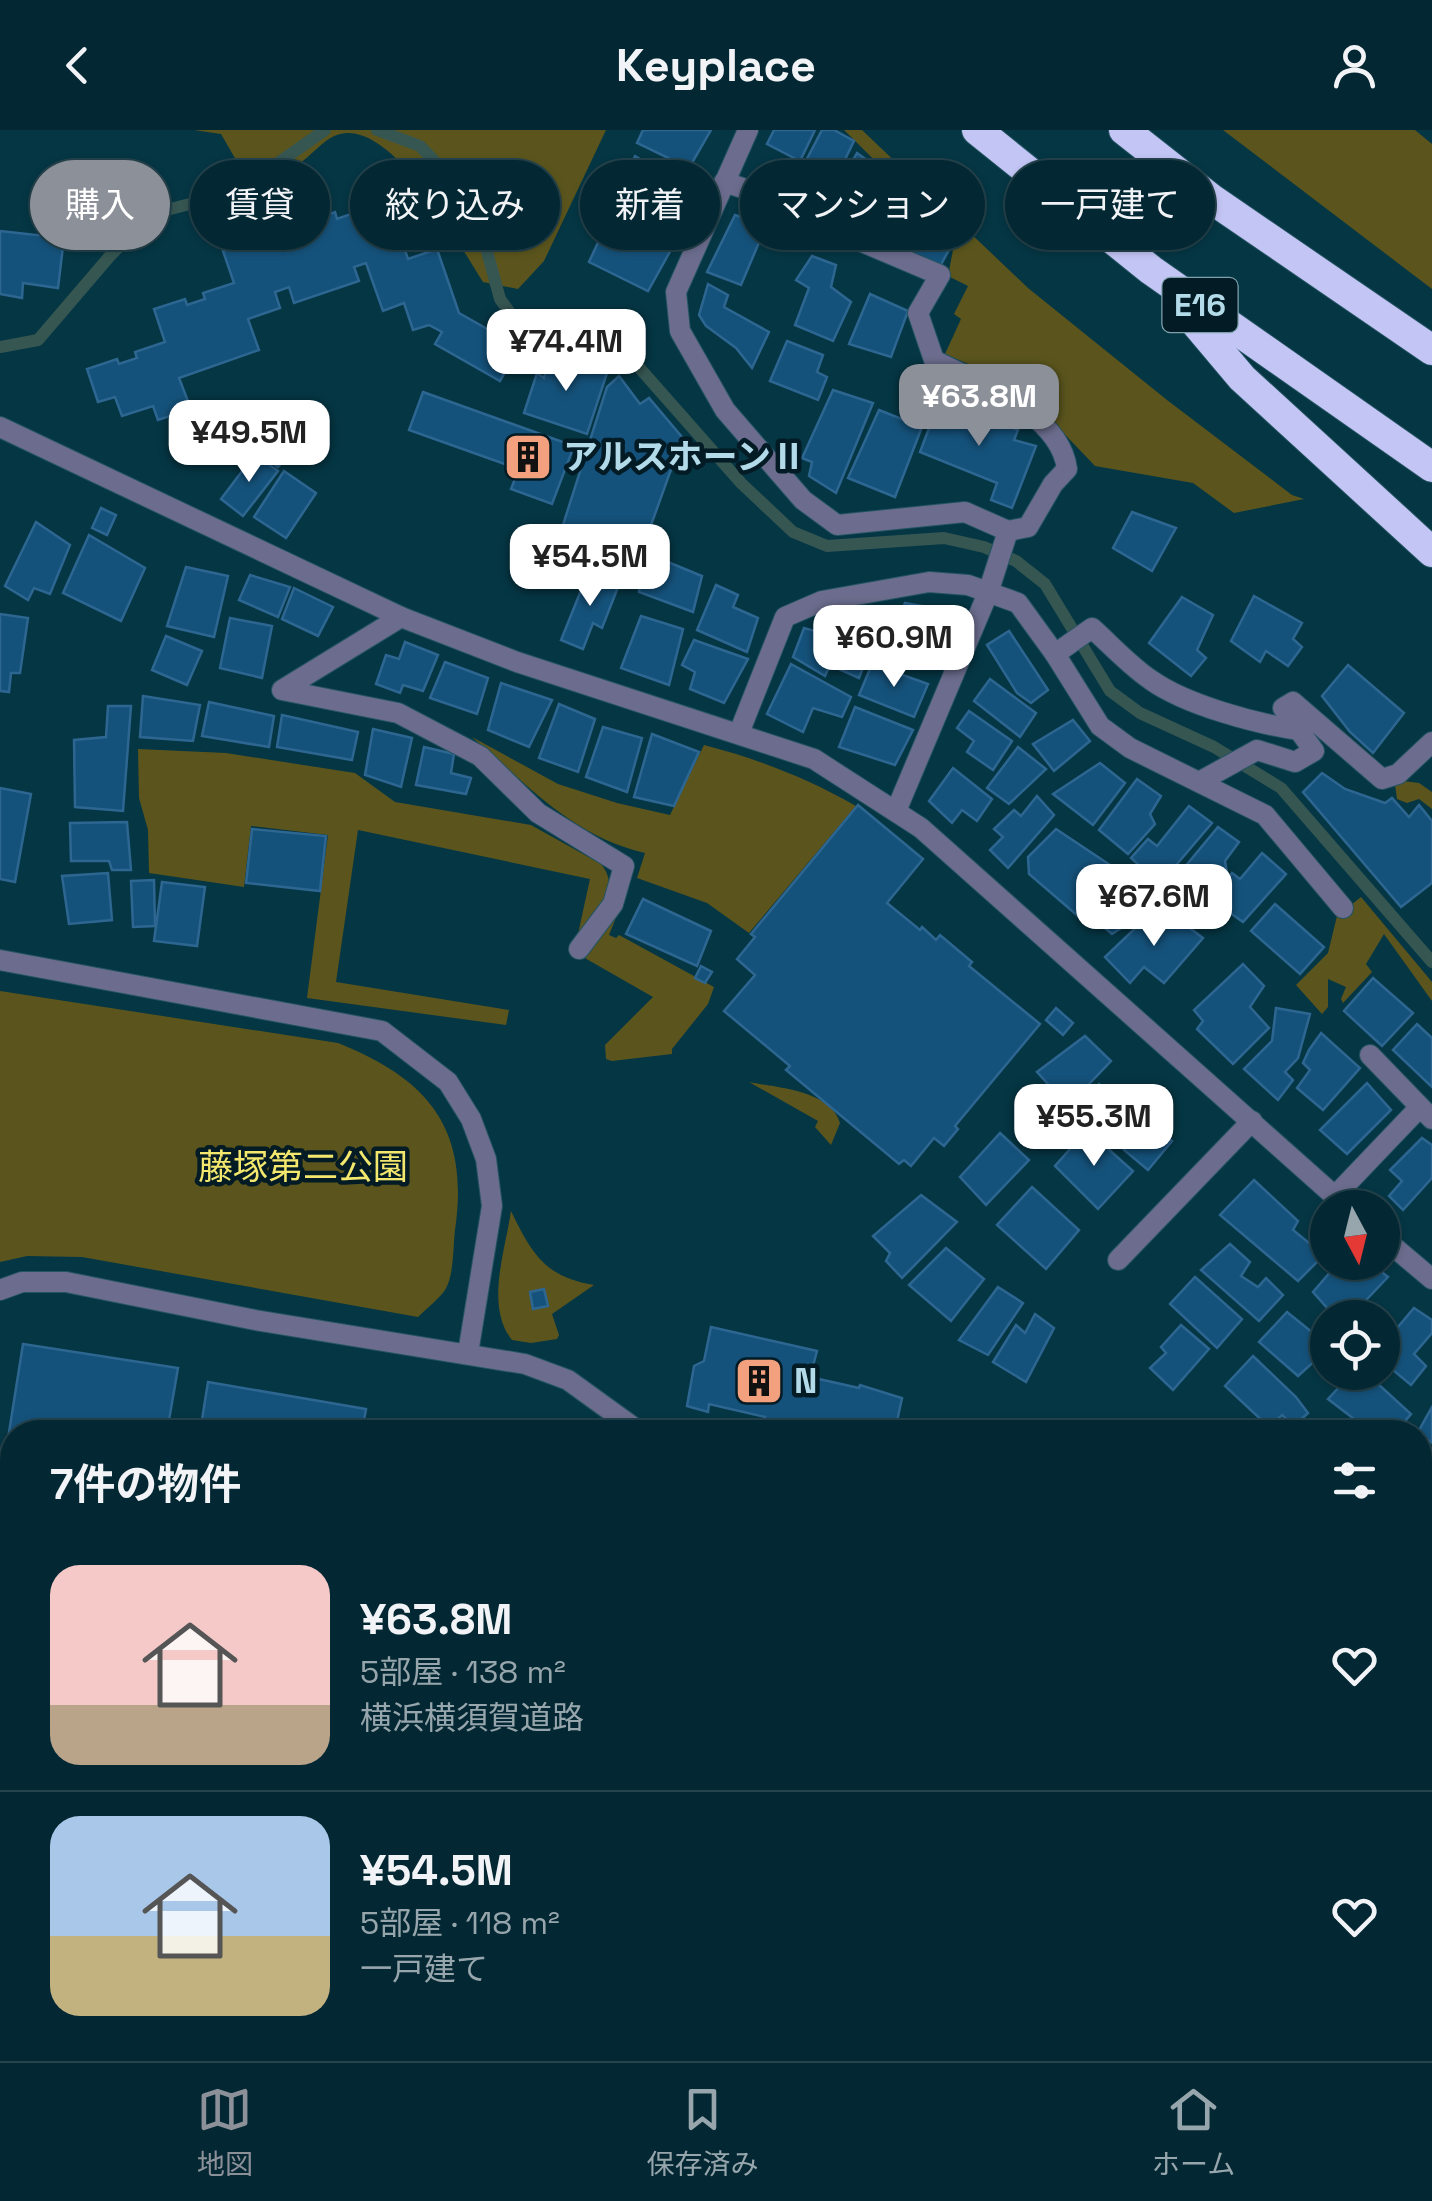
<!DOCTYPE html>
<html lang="ja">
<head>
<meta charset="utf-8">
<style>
  body { margin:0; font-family:"Space Grotesk","Noto Sans JP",sans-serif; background:#0d303b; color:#f1f3f6; height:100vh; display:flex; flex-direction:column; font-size:38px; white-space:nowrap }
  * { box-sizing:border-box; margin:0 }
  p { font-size:32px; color:#97a6ac }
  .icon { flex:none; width:55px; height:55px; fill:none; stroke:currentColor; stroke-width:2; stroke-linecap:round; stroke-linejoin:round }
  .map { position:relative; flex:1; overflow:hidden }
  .side { position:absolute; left:0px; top:1290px; width:1432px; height:642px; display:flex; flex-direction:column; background:#042833; border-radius:40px 40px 0 0; box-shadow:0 2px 8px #0004,0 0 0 2px #25444e }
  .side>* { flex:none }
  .hud { position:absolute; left:30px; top:30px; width:1372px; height:90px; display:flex; gap:20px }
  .needle { width:65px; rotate:173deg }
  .tools { position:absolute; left:1310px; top:1060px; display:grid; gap:20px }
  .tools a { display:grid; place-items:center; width:90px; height:90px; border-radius:50%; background:#042833; box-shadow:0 2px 8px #0004,0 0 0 2px #25444e; font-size:50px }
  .price { position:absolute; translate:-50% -85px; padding:0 22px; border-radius:20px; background:#fff; color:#222; font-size:32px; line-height:65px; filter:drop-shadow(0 2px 5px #0008) }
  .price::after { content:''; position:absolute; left:50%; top:60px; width:30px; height:22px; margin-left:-15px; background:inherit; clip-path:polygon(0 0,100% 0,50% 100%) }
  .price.on { background:#8c9099; color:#fff }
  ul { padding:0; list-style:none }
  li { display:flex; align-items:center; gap:30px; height:250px; padding:0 50px }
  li+li { border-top:2px solid #25444e }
  li span { display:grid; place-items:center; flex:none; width:280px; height:200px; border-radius:30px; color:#555 }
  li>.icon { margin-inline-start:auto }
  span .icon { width:120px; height:120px; fill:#fffc; stroke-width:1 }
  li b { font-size:42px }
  h2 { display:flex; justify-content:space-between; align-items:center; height:120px; padding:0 50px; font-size:42px }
  .chip { padding:0 35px; border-radius:45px; background:#042833; box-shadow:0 2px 8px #0004,0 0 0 2px #25444e; font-size:35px; line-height:90px }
  .chip.on { background:#8c9099; color:#fff }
  header { display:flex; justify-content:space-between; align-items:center; height:130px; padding:0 50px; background:#042833; font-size:45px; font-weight:700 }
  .menu { display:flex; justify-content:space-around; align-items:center; height:140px; border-top:2px solid #25444e; background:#042833; font-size:28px; color:#97a6ac }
  .menu a { display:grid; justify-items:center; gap:5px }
  .menu .on { color:#8c9099 }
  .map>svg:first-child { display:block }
</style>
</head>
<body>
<header><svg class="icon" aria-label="back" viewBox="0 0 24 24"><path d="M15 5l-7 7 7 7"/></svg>Keyplace<svg class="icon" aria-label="person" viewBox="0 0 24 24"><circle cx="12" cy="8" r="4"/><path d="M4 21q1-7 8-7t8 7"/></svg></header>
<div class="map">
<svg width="1432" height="1931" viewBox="0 0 1432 1931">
  <rect width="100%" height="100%" fill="#053644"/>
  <!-- green -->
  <g fill="#5b551d">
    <path d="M194,0H606L544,131L518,159L483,152C457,112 400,2 347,3C322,4 311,32 289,38C275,42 258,41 243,42L221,4Z"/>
    <path d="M844,0H862L1028,158L1167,270L1292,365L1304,369L1234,383L1193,353L1095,336L1030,268L987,249V242L945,224L961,189L954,184L968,156L948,146L953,120L944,99Z"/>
    <path d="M1223,0H1415L1432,14V159Z"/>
    <path d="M472,607L558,654L617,673L670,685L704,615C758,629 807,648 856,676L749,803L707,773L637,748L645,723C571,706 527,654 472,607Z"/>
    <path d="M138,619L226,623L355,643L395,672L531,695L601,734C624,762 593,791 576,813L590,749L358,700L336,852L509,880L506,895L307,868L328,705L251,696L244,757L149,743L148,700L139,668Z"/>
    <path d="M1403,651L1419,653L1432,662V679L1419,669L1407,673L1397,669L1395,655Z"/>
    <path d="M1361,767L1432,852V871L1384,804L1366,834L1372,842L1343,873L1341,869L1346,857L1328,849V877L1322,884L1296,855L1328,823L1337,786Z"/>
    <path d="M619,780L609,805L616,808L619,805L714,857L708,874L672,919V924L612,931L606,929L605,915L653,867L583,827Z"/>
    <path d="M0,861L338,913C428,949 470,998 455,1100C453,1117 454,1146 445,1160C438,1170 426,1179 418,1187L82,1127L27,1126L0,1132Z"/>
    <path d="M749,952C777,958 830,960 840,993L831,1015L815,997L818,991Z"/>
    <path d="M511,1081C532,1124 545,1147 594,1155L552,1184L559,1205L557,1209L531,1213L512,1210C485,1176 505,1122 511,1081Z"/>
    <path d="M0,1649L12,1656V1790L0,1783Z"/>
    <path d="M1420,1868H1432V1931H1323L1328,1920H1420Z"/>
  </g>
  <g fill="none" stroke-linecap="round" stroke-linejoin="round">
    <!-- stream -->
    <g stroke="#365652" stroke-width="12">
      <path d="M377,0L420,16L462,60L485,114L500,169L513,187L540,197L596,206L629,226L741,353L793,402L827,416L944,408L984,417L1016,431L1045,454L1110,561L1140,583L1214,617L1281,658L1432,832"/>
      <path d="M0,217L38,210L109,127L151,84L221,66L278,33L325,0"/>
    </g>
  </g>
  <!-- building -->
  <g fill="#15527b" stroke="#2d6691" stroke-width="2.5">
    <path d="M643,0H711L689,38L637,13Z"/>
    <path d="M774,0H815L800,31L767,14Z"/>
    <path d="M822,0H834L854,11L834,52L826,49L822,60L799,44Z"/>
    <path d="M857,23L881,40L860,88L838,76L849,55L840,52Z"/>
    <path d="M635,26L688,58L672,95L616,70Z"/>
    <path d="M880,59L917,72L901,109L865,91Z"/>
    <path d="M386,65L408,129L437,119L459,183L519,217L500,251L435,214L442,202L429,195L413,200L404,173L383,181L366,133L354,137L359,151L294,173L289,157L275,162L280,178L248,189L259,220L179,248L191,279L158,290L153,276L122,286L115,267L98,272L87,239L117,229L119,234L137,228L135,222L165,212L154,179L185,169L187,175L205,169L203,163L234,153L223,121L255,110L257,116L273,110L271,104L335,82L337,89L354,83L352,77Z"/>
    <path d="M613,80L677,109L648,161L589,132Z"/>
    <path d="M735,85L766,96L741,155L707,142Z"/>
    <path d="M917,89L941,102L950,118L939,138L901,120Z"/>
    <path d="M0,101L64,108L58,158L23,153L22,168L0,164Z"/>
    <path d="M812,126L836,135L831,157L851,172L833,211L795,195L809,158L796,150Z"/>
    <path d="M708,154L728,165L724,177L769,202L752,238L736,218L706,196L699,185Z"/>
    <path d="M870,164L908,181L891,227L849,214Z"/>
    <path d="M787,211L823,225L817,242L827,247L818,270L770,251Z"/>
    <path d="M550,225L607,243L587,304L524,283L537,243L544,248Z"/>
    <path d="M619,246L640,274L649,268L687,313L677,323L646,409L603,418L562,398L607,257Z"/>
    <path d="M833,260L873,273L836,363L809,346L812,332L802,328Z"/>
    <path d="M423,262L574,316L552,374L511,359L519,339L409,300Z"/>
    <path d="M940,269L1018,300L1014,310L1036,316L1012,378L991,370L997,353L920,322Z"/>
    <path d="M879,280L922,297L895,367L848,348Z"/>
    <path d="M265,314L285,329L278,337L258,322Z"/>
    <path d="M255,324L278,341L243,386L221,369Z"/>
    <path d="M284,341L316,363L286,408L254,387Z"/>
    <path d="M101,378L116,385L107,405L92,398Z"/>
    <path d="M1132,382L1176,398L1152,441L1113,418Z"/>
    <path d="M36,392L70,415L50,464L34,458L28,470L5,456Z"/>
    <path d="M89,405L145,438L121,491L63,463Z"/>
    <path d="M646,423L702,446L693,482L639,462L640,451L632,448Z"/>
    <path d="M186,437L228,446L214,507L167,496Z"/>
    <path d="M588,443L620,452L602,498L593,493L583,519L561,510Z"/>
    <path d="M250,445L290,457L278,487L239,470Z"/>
    <path d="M716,455L738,465L733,477L758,488L747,522L697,500Z"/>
    <path d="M294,458L333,477L318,506L282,489Z"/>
    <path d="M1254,466L1302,493L1293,509L1302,517L1288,536L1266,521L1260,532L1231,511Z"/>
    <path d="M1182,467L1213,485L1197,520L1206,528L1191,546L1149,513Z"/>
    <path d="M905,473L933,478L915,535L884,523Z"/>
    <path d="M0,484L28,488L20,543H11L9,562L0,561Z"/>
    <path d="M641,486L683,499L669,555L621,538Z"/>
    <path d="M230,488L272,496L262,548L220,538Z"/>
    <path d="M827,489L875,507L859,548L830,535L825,546L793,527L804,498L822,503Z"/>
    <path d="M1009,501L1048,560L1031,573L1017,563L987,515Z"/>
    <path d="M166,506L202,521L187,555L152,540Z"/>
    <path d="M694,510L748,529L724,573L690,559L695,542L682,535Z"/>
    <path d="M405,512L438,525L423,561L403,555L400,563L376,554L386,525L399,529Z"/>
    <path d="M445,532L488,548L477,584L430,568Z"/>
    <path d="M791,534L851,567L842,587L813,578L803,602L767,584Z"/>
    <path d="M872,534L928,554L914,587L859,565Z"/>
    <path d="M1348,535L1404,583L1373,623L1350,602L1322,566Z"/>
    <path d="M990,549L1036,583L1020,607L974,571Z"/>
    <path d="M501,553L552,570L529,617L488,600Z"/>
    <path d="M143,566L200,575L193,611L140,607Z"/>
    <path d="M209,572L274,586L269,617L202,606Z"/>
    <path d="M559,574L595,589L578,642L539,628Z"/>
    <path d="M108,576H131L123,681L75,677L74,610L106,607Z"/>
    <path d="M855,577L913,600L895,635L839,617Z"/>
    <path d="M969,581L1012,611L993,640L967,622L974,611L957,598Z"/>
    <path d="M282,585L358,602L352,630L277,617Z"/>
    <path d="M1073,590L1090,611L1054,641L1033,614Z"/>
    <path d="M603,597L642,608L627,662L586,647Z"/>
    <path d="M373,599L412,608L401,657L365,645Z"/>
    <path d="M652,604L699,622L674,676L634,667Z"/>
    <path d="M424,617L454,624L451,643L471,648L466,664L416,655Z"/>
    <path d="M1018,617L1046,639L1009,674L987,658Z"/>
    <path d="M1100,633L1125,653L1093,695L1053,664Z"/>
    <path d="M953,638L992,669L977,691L962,680L952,693L929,671Z"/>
    <path d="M1322,643L1345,659L1385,673L1392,668L1409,687L1419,675L1432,691V753L1401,777L1303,662Z"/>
    <path d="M1137,649L1161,666L1150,684L1155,694L1128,724L1099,700Z"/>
    <path d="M0,658L31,664L15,752L0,749Z"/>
    <path d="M1037,666L1054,685L1008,738L990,720L1003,707L994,699L1014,680L1021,686Z"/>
    <path d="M858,675L923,729L887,773L920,800L922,797L936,810L940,805L972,832L969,836L1040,894L955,996L958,999L944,1016L934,1008L911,1036L904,1030L899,1034L786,940L790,936L724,881L755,845L737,829L755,807L751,804Z"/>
    <path d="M1189,676L1212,693L1160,754L1131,728L1148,709L1157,716Z"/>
    <path d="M127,692L131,740H112L109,731H71L70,693Z"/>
    <path d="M1218,697L1239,712L1225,731L1227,743L1202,773L1174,750Z"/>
    <path d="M252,699L326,706L320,761L246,753Z"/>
    <path d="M1056,699L1116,739L1079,787L1029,744L1028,727Z"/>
    <path d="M1262,723L1286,744L1243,792L1212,770L1232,743L1240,749Z"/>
    <path d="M1132,739L1159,763L1132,791L1112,804L1088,784Z"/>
    <path d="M108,743L112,790L69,794L62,746Z"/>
    <path d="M154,750L155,796L133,797L131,751Z"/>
    <path d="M162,752L205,757L197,816L154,811Z"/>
    <path d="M643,769L711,801L697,836L626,804Z"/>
    <path d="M1275,774L1324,817L1300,844L1251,801Z"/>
    <path d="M1171,784L1203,808L1164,853L1144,837L1130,853L1105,827L1146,788L1156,797Z"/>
    <path d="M1243,834L1264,856L1250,877L1269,898L1233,934L1197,899L1203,891L1194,880Z"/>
    <path d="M701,836L712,842L705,853L695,848Z"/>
    <path d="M1373,848L1413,883L1382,916L1344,881Z"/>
    <path d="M1056,878L1073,893L1063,905L1046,890Z"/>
    <path d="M1276,878L1310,884L1298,928L1285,942L1293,950L1278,970L1244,939L1272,911Z"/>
    <path d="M1417,894L1432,908V957L1393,920Z"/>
    <path d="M1321,903L1360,938L1323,980L1297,958L1310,940L1303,933L1309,920Z"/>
    <path d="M1085,906L1111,931L1068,976L1037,942Z"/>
    <path d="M1367,953L1391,980L1347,1024L1320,1000Z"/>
    <path d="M1099,954L1141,991L1119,1016L1076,982Z"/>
    <path d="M1147,995L1172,1011L1148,1040L1124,1020Z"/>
    <path d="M1087,1000L1133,1041L1098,1079L1055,1036Z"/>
    <path d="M1000,1003L1029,1030L986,1075L960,1047Z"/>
    <path d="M1422,1008L1432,1015V1048L1403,1080L1389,1066L1402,1051L1390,1040Z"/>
    <path d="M1254,1050L1298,1091L1293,1100L1324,1125L1298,1151L1220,1085Z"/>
    <path d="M1032,1057L1079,1100L1046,1139L997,1095Z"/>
    <path d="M921,1065L957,1092L902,1148L886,1131L890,1123L873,1106Z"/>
    <path d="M1230,1114L1250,1132L1241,1146L1258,1157L1266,1148L1283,1165L1259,1191L1201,1140Z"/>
    <path d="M946,1118L984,1149L951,1191L909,1155Z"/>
    <path d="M1339,1132H1353L1362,1139L1369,1132L1388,1147L1349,1188H1336L1313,1162Z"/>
    <path d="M1195,1147L1242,1189L1217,1218L1170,1174Z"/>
    <path d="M998,1157L1023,1173L988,1225L959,1210Z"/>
    <path d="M544,1159L548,1176L533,1179L530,1162Z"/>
    <path d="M1414,1178L1432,1190V1203L1414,1224L1426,1236L1411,1255L1382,1231V1216Z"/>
    <path d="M1287,1182L1328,1215V1219L1298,1246L1259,1212Z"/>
    <path d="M1035,1184L1054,1198L1026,1252L993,1232L1016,1195L1025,1203Z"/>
    <path d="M1181,1195L1209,1219L1173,1260L1150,1238L1166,1223L1161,1217Z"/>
    <path d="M711,1197L817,1221L810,1247L859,1258L860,1255L902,1268L896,1296L923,1302H776L777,1298L763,1294L765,1287L709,1274L708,1282L687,1276L694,1236L704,1231Z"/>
    <path d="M23,1214L178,1238L167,1302H12V1316L7,1315Z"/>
    <path d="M1253,1226L1296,1267L1308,1283L1294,1296L1282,1285L1269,1297L1225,1256Z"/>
    <path d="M1353,1242H1365L1411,1284L1396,1302H1371L1328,1269Z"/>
    <path d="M208,1252L366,1279L362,1302H200Z"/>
    <path d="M1432,1277V1313L1418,1302Z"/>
    <path d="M1424,1368L1432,1373V1418L1420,1411V1374Z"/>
    <path d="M0,1404L12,1406V1508L0,1506Z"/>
    <path d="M1420,1431L1432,1438V1457L1420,1479Z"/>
    <path d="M1420,1564L1426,1566L1423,1593L1432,1596L1429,1635L1420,1632Z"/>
    <path d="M12,1886V1911L0,1901Z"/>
    <path d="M41,1920H98L88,1931H40L34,1927Z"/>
    <path d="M104,1920H129L139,1931H95Z"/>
    <path d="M223,1920H298L303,1922L299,1931H217Z"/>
    <path d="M448,1920H551L548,1931H445Z"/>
    <path d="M584,1920H593L606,1924L602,1931H580Z"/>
  </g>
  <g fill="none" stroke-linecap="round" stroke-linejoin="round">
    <!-- service casing -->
    <g stroke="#245462" stroke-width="22">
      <g id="service">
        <path d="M779,70L782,78L940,145L918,183L934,230C978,253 1060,283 1067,339L1053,354L1028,397L1008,401"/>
        <path d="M401,487L282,560L398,583L480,626L538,683L624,736L613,774L579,819"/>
        <path d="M1055,524L1092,498C1111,515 1130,536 1151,550C1186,575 1257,594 1299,600"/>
        <path d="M0,1337L12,1339"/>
      </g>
    </g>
    <!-- minor casing -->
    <g stroke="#245462" stroke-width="22">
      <g id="minor">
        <path d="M748,0L676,162L680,201L725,280L803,370L837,395L965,382L1008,401L988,463L896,681"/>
        <path d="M724,52L779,70"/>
        <path d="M0,297L401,487L517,532L814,629L921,698L1348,1078"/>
        <path d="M739,603L785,487L822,471L929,452L968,455L1018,473L1055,524L1100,596L1130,618L1265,685L1343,778"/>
        <path d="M1199,652L1257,620L1295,632L1314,621L1283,578L1293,572L1382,649L1398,644L1432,612"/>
        <path d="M0,830L382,901L448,952L471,989L486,1029L492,1076L468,1223"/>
        <path d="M1370,925L1432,989"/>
        <path d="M1335,1066L1420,977"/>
        <path d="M1382,1107L1432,1149"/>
        <path d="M1118,1130L1252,991"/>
        <path d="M0,1160L22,1152H66L255,1190L525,1234L568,1250L640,1302"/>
        <path d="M1420,1530L1432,1535"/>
        <path d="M0,1609L12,1617"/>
        <path d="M1420,1699H1432"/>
        <path d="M677,1920L683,1931"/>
        <path d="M0,1927L5,1931"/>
        <path d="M333,1931L337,1920"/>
        <path d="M1089,1931L1100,1920"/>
      </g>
    </g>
    <!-- trunk casing -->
    <g stroke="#245462" stroke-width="30">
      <g id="trunk">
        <path d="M1420,1773L1432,1774"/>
        <path d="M1215,1931L1219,1920"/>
      </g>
    </g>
    <!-- motorway casing -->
    <g stroke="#245462" stroke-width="32">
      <g id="motorway">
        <path d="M977,0L1151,140L1432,337"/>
        <path d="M1124,0L1213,70L1432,220"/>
        <path d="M1178,172L1242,248L1432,422"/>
        <path d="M1420,1827L1432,1828"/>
        <path d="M1276,1931L1281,1920"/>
      </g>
    </g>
    <!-- service -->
    <use href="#service" stroke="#6c6d8e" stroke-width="20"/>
    <!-- minor -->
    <use href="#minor" stroke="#6c6d8e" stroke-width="20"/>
    <!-- trunk -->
    <use href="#trunk" stroke="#b6b7f0" stroke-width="28"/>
    <!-- motorway -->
    <use href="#motorway" stroke="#c3c5f5" stroke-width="30"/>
  </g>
  <!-- icons -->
  <defs>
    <g id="building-square" transform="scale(2.5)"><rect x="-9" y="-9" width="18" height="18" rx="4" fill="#f2a07e" stroke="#021b24"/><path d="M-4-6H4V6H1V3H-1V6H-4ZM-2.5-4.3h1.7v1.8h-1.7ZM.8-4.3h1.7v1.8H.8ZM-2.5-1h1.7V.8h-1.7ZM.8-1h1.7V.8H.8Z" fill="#111"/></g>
  </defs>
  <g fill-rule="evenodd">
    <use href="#building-square" x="528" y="327"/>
    <use href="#building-square" x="759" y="1251"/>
  </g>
  <g text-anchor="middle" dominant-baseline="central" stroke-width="9" stroke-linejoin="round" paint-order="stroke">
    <!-- shield labels -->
    <rect fill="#021b24" stroke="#7ea1ad" stroke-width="2.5" x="1162.5" y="148" width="75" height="54" rx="8"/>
    <g font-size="32" font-weight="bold" fill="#b3dae8">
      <text x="1200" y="175">E16</text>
    </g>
    <!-- poi labels -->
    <g font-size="35" font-weight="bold" fill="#b3dae8" stroke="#021b24" text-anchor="start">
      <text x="563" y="327">アルスホーンⅡ</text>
      <text x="794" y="1251">N</text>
    </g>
    <!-- park labels -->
    <g font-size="35" fill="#f3e76d" stroke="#021b24">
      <text x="303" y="1037">藤塚第二公園</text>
    </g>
  </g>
</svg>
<div class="tools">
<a><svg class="needle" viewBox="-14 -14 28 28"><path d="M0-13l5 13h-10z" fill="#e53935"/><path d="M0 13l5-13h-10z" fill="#97a6ac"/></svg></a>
<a><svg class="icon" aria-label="locate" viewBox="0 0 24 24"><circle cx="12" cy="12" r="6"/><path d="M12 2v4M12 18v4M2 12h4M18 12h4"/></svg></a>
</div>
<b class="price" style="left:566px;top:264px">¥74.4M</b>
<b class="price on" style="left:979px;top:319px">¥63.8M</b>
<b class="price" style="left:249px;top:355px">¥49.5M</b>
<b class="price" style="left:590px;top:479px">¥54.5M</b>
<b class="price" style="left:894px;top:560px">¥60.9M</b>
<b class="price" style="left:1154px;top:819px">¥67.6M</b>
<b class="price" style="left:1094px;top:1039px">¥55.3M</b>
<div class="hud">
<a class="chip on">購入</a>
<a class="chip">賃貸</a>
<a class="chip">絞り込み</a>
<a class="chip">新着</a>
<a class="chip">マンション</a>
<a class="chip">一戸建て</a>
</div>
<section class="side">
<h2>7件の物件<svg class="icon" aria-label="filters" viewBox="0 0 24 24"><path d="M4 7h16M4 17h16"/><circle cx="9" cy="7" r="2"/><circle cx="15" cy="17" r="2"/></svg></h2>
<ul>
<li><span style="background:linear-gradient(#f6c9c9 70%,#b9a48a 0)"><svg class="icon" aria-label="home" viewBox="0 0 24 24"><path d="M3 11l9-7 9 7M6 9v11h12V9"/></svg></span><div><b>¥63.8M</b><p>5部屋 · 138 m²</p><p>横浜横須賀道路</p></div><svg class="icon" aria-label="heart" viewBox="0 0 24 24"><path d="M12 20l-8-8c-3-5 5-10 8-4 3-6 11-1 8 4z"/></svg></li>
<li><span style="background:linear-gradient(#a9c7e8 60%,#c2b280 0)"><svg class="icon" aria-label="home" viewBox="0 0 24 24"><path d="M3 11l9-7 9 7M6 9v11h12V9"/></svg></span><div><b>¥54.5M</b><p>5部屋 · 118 m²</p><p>一戸建て</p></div><svg class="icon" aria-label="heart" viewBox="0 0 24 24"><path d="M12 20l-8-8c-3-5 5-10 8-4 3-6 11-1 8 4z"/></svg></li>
</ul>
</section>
</div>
<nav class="menu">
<a class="on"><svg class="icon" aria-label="map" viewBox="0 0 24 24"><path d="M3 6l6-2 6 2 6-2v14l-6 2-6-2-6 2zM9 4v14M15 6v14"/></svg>地図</a>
<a><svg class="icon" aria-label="saved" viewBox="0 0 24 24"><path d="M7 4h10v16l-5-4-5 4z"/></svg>保存済み</a>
<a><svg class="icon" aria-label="home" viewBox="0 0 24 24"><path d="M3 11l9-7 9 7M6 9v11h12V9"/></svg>ホーム</a>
</nav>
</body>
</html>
